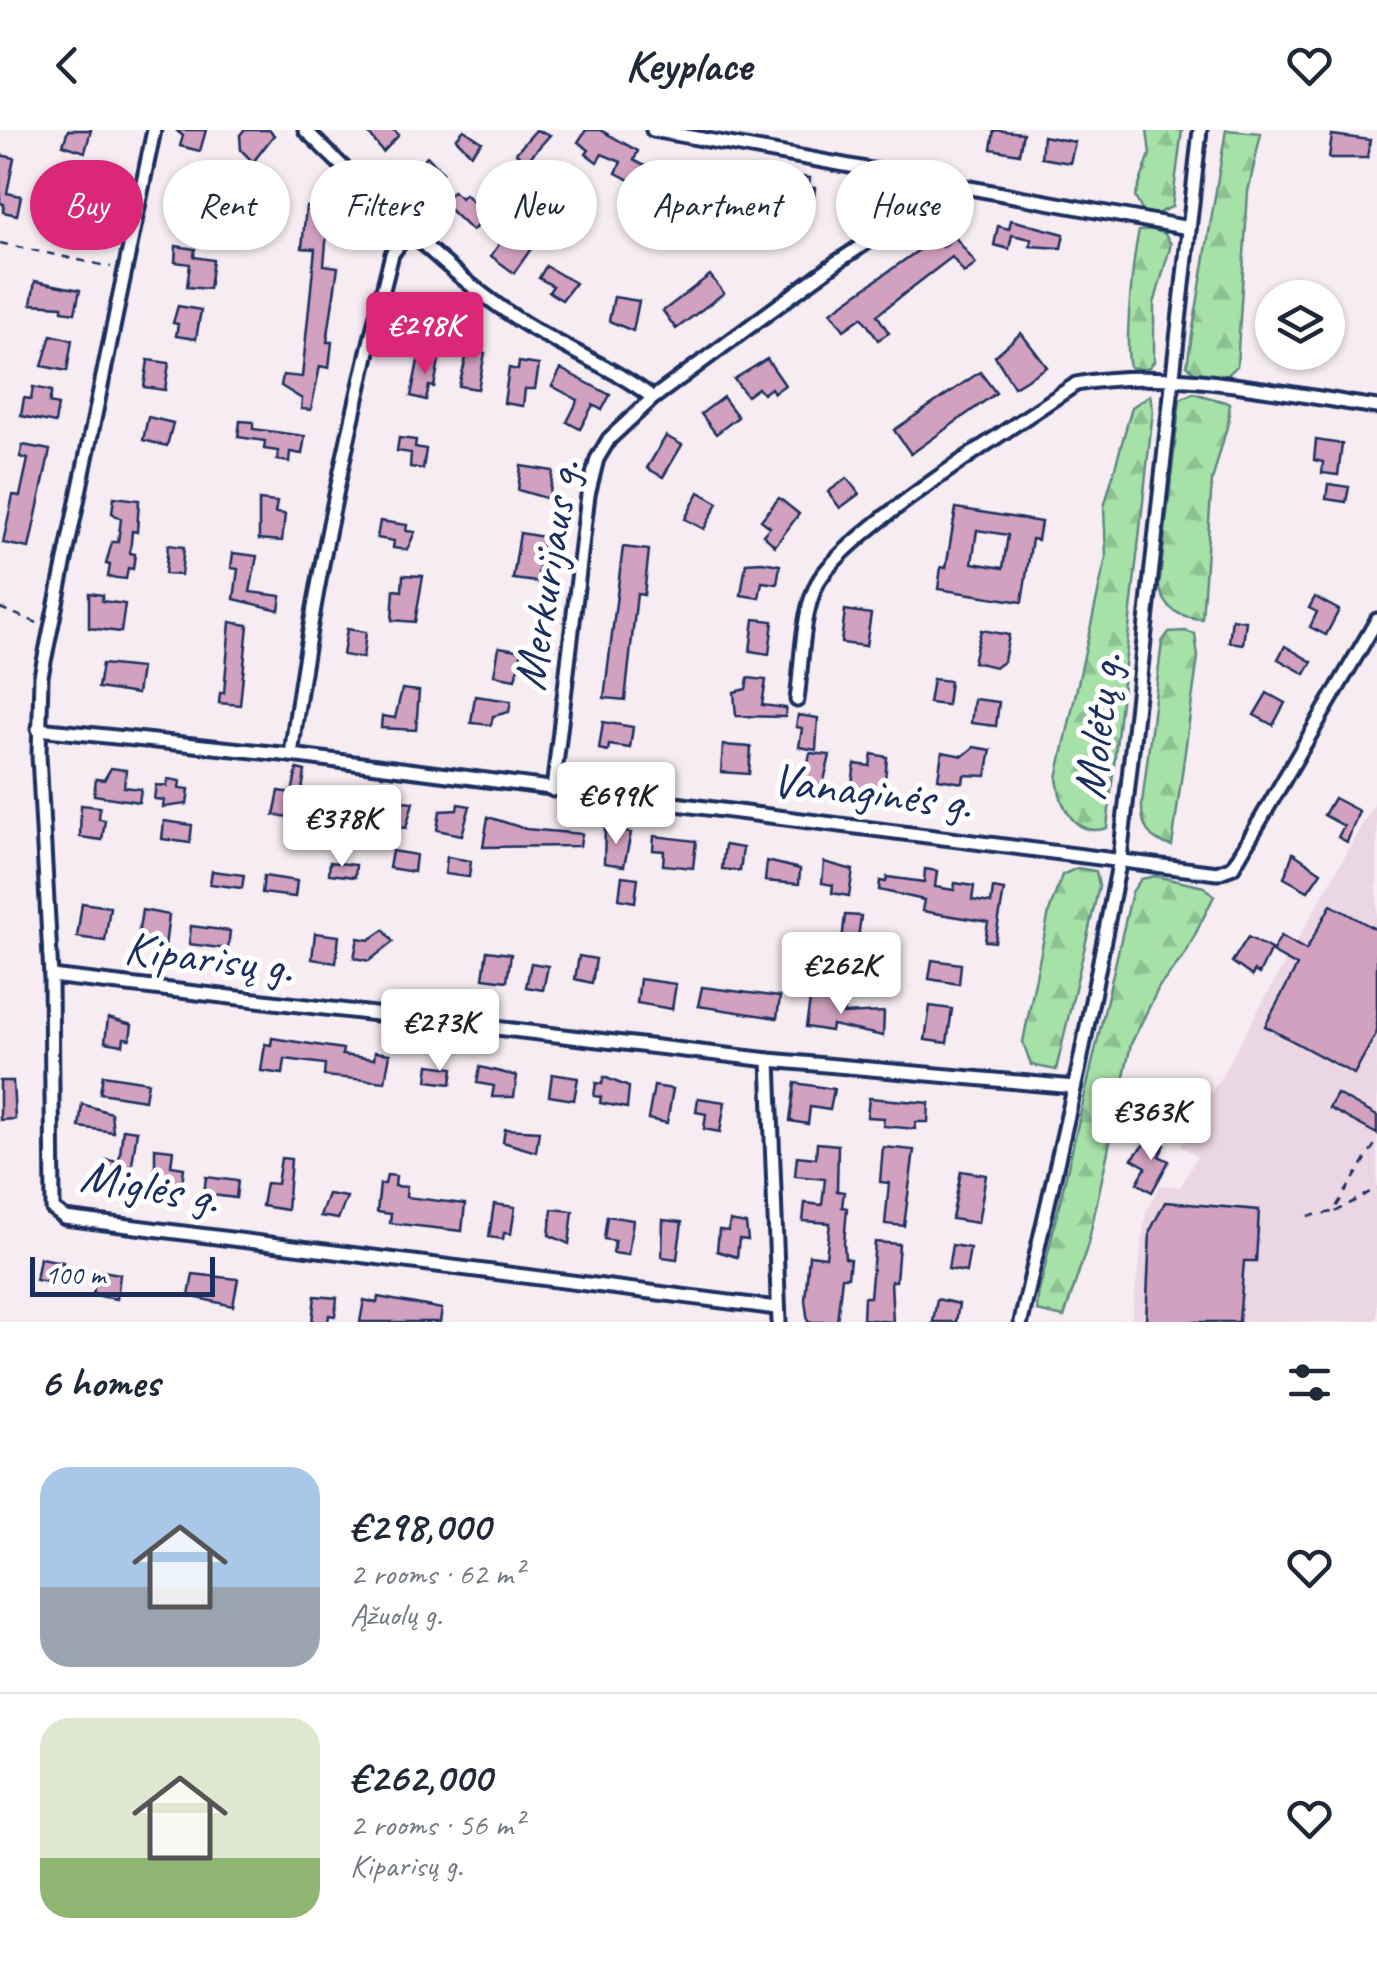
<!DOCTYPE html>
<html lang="en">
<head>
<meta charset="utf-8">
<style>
  body { margin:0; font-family:Caveat,sans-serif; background:#f6f6f7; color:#1f2937; height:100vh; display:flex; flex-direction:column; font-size:38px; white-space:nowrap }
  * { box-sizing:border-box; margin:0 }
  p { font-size:32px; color:#747a83 }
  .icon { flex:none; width:55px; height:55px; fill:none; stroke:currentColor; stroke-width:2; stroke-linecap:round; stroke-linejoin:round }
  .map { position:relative; height:1192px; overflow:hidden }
  .drawer { display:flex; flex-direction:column; background:#fff; flex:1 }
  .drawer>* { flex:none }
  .banner { position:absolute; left:30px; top:30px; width:1318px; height:90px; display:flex; gap:20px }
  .tools { position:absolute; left:1255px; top:150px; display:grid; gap:20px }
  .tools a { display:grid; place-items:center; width:90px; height:90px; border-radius:50%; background:#fff; box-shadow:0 2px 8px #0004; font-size:50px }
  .scale { position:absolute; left:30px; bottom:25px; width:185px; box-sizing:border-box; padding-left:10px; border:5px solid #1b2f5e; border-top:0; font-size:28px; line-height:35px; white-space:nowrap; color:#1b2f5e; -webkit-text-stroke:8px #fff; paint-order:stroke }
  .price { position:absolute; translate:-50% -85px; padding:0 22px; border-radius:10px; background:#fff; color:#222; font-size:32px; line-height:65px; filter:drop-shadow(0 2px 5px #0008) }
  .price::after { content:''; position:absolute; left:50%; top:60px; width:30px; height:22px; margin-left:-15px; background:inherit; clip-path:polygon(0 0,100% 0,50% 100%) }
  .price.selected { background:#db2777; color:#fff }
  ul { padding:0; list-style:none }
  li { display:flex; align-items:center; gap:30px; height:250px; padding:0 40px }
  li+li { border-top:2px solid #e0e1e3 }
  li span { display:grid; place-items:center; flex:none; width:280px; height:200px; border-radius:30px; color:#555 }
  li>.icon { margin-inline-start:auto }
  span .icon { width:120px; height:120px; fill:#fffc; stroke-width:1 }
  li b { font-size:42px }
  h2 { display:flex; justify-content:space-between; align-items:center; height:120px; padding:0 40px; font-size:42px }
  .chip { padding:0 35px; border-radius:45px; background:#fff; box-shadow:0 2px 8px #0004; font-size:35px; line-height:90px }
  .chip.selected { background:#db2777; color:#fff }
  header { display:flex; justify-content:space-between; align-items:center; height:130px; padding:0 40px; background:#fff; font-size:45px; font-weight:700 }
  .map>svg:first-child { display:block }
</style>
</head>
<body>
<header><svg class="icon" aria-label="back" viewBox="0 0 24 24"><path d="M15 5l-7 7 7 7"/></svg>Keyplace<svg class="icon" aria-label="heart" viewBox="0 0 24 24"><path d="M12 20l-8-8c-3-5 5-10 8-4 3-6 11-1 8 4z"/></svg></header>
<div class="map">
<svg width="1377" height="1192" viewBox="0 0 1377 1192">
  <defs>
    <pattern id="forest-firs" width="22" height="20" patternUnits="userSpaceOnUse" patternTransform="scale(2.5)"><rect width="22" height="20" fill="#a6e1a7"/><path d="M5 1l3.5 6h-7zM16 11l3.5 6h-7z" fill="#8ec192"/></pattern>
  </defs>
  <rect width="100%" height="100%" fill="#f6ecf2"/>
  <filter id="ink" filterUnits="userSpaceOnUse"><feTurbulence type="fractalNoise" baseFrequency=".01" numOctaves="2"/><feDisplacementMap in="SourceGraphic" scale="20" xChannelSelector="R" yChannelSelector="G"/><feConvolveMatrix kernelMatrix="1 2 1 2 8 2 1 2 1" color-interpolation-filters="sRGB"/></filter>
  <g filter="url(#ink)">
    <!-- built -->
    <path fill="#ebd6e3" d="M1377,669V1187L1374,1192H1131L1146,1082L1160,1055L1180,1057L1197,1027L1182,1016Z"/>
    <!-- forest -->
    <g fill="url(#forest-firs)" stroke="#608882" stroke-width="2.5">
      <path d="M1147,0H1182L1172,77L1152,86L1143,82L1135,67L1150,24Z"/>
      <path d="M1226,0L1261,3L1248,62L1237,236L1227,246L1195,243L1187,235Z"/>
      <path d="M1149,99L1164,103L1171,114L1154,174V232L1146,240L1130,237C1124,215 1133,126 1139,101Z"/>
      <path d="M1193,263L1229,273V289L1212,351L1202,489C1178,487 1166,480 1159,457L1180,269Z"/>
      <path d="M1150,265L1153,281L1107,698C1075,708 1060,677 1057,648L1106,427L1104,377L1132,277Z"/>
      <path d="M1185,501L1195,504L1198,527L1172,716C1148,710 1141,696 1142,673L1162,512L1169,502Z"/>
      <path d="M1077,738L1096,741L1099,756L1056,940L1031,935L1023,912L1049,782L1062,745Z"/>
      <path d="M1155,746L1204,757L1214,766L1186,823L1159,857L1131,914L1088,1114L1064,1187L1037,1181L1038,1166L1132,762L1141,749Z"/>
    </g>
    <!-- building -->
    <g fill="#d2a1c0" stroke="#1b2f5e" stroke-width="2.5" fill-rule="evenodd">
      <path d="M68,0H91L85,22L63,15Z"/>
      <path d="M176,0H206L200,21L180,16L183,6Z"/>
      <path d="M244,0H269L274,5L253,32L241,20L240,5Z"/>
      <path d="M366,0H394L399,5L383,22Z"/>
      <path d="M464,0L482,12L471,24L456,9Z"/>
      <path d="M536,0L550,5L526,32L516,23Z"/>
      <path d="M586,0H600L638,21L634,30L649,38L641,56L616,43L621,32L602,24L597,32L586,24L589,20L578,12Z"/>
      <path d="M994,0L1023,3L1019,24L991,19Z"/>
      <path d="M1332,5L1370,10L1367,28H1329Z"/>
      <path d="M1043,6L1075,12L1070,33L1041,28Z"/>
      <path d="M0,25L14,28L7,63L21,66L17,85L3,82L4,74L0,73Z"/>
      <path d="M427,26L443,43L427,59L411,43Z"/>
      <path d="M665,34L691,46L688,58L710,62L712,50L725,52L721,85L667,69L672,52L661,49Z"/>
      <path d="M68,41L96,58L88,71L62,50Z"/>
      <path d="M795,46L810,48L809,57L815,58L812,83L791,81Z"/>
      <path d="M453,61L461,68L465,64L487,86L472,101L442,72Z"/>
      <path d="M196,76L214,78L210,104L192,102Z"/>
      <path d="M306,77L329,79L324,135L338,137L327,212H332L329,238L320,236L311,280L301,279L302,269L281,256L283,245L302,247L315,119L302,118Z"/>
      <path d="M61,87L96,90L92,104L58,96Z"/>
      <path d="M1011,90L1064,104L1061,118L1030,116L1031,109L1012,105L1009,119L994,115L998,96L1009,99Z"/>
      <path d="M506,104L519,114L523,109L533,116L514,143L491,126Z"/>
      <path d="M955,107L976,134L964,143L952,127L918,153L877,185L889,203L878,210L862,187L844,200L831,182L926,115L938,111L943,117Z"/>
      <path d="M176,116L195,119L194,127L213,130L209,159L187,157L190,134L175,132Z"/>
      <path d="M546,136L575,153L562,170L549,162L553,156L539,148Z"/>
      <path d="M710,145L724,163L676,199L663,181Z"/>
      <path d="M35,151L80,160L75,183L62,181V176L31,174Z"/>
      <path d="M614,167L639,171L633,201L609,191Z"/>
      <path d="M178,176L201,180L196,209L176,206L178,194L173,193Z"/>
      <path d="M409,178L430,181L427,202L406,198Z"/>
      <path d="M1021,203L1047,237L1014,257L995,226Z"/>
      <path d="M51,205L72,210L67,241L42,236Z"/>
      <path d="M468,220L485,223L478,259L459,256Z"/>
      <path d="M419,226L439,230L434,257L429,256L426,270L411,266Z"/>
      <path d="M767,229L785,255L774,263L771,258L763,264L758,258L747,266L734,249Z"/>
      <path d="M148,230L169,233L165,260L144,257Z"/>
      <path d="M519,232L539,235L535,259H525L523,276L504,273L509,238L518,240Z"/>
      <path d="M561,239L610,265L602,280L593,275L580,299L567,292L578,270L552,256Z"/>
      <path d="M980,242L996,263L911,324L894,300Z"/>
      <path d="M33,257L52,261L49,273L58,275L55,293L21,286L24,268L31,269Z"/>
      <path d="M723,267L738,287L716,304L701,284Z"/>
      <path d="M148,287L173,293L167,316L143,310Z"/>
      <path d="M240,291L253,292V299L305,306L302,324L290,322L289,332L277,330L278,321L264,319L265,311L238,307Z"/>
      <path d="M666,306L682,315L663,347L647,338Z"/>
      <path d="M399,308L416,310L415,317L426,319L423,339L410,337L411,323L397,321Z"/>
      <path d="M1316,310L1342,314L1338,345L1322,343L1323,332L1314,330Z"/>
      <path d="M23,315L50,320L29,418L3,413L13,365L20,366L28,329L20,327Z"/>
      <path d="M521,336L553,341L549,369L518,360Z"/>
      <path d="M847,348L859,364L840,378L828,362Z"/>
      <path d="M1328,354L1349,357L1346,372L1326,369Z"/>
      <path d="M699,362L718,373L704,399L685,389Z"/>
      <path d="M114,367L139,370L137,402L132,401L130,423L135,424L133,439L128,438L126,449L108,447L110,435L106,434L112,412H118L121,389L112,383Z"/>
      <path d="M779,368L799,384L775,416L763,405L770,397L761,390Z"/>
      <path d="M259,370L277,372L275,383L285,384L282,411L259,409Z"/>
      <path d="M956,378L1041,392L1038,410L1032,409L1022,472L938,459L941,437L946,438ZM977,400L1008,405L1003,438L972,433Z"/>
      <path d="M380,391L407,395L406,401L415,402L407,420L393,418L394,411L377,408Z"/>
      <path d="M520,403L544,407L537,452L513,449Z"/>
      <path d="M168,415L184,417L181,445L165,444Z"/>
      <path d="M623,417L649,420L644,465L637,464L625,570L604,568Z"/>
      <path d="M233,423L257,426L250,462L281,466L279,480L234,469L238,439L231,438Z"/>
      <path d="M762,432L780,435L777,454L762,452L759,468L741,465L746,433Z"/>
      <path d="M403,445L423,446L415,492L392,490L394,460L402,461Z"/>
      <path d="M89,463L103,465L102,471L125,474L121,502L89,498Z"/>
      <path d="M1315,467L1339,480L1326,505L1310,497L1317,482L1309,478Z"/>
      <path d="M845,480L871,484L866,516L841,513Z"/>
      <path d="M754,489L773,491L769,524L750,521Z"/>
      <path d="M1232,489L1246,491L1243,514L1229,512Z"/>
      <path d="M230,492L248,495L240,575L219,573L220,563H224Z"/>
      <path d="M347,499L366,502L363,528L343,525Z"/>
      <path d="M981,500L1009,505L1004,531L996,537L973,532Z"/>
      <path d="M1285,516L1312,532L1305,544L1278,529Z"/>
      <path d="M499,517L522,521L515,549L494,545Z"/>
      <path d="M102,534L141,538L137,564L98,558Z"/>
      <path d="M748,548L766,550L762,575L786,578L785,587L736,586L734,562L746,559Z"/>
      <path d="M933,549L950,551L947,575L929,573Z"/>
      <path d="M402,559L419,561L416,600L381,598L382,586L395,588Z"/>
      <path d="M1267,563L1285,573L1273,595L1254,585Z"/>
      <path d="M475,566L511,571L509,582L493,586L491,595L471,593Z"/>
      <path d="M974,569L999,572L996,596L971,593Z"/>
      <path d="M798,585L818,588L816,620L799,617L802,598L796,597Z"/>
      <path d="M603,592L633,597L630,618L609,615L608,621L599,619Z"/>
      <path d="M723,615L751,617L749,644L721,642Z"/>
      <path d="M974,617L991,620L986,646L964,645L963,653L938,649L942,622L963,626Z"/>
      <path d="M810,623L830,625L823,655L804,653Z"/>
      <path d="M872,624L887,627L884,662L851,660L855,634L870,636Z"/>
      <path d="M111,638L126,640L124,657L141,659L139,672L94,665L96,649L104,650Z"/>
      <path d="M297,639L305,641L298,688L274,685L279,661L292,663Z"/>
      <path d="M168,649L180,651L179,658L189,659L187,674L163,677L164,670L154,669L156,655L167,656Z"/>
      <path d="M327,664L354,667L351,693L324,690Z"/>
      <path d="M1334,668L1359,681L1347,712L1338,707L1344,696L1324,685Z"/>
      <path d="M402,671L413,672L406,698L380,695L383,675Z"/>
      <path d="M458,674L470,676L462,705L437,700L440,681L457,680Z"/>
      <path d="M81,675L100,677L99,689L105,690L102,710L80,707Z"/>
      <path d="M488,687L526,699L582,704L580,716L483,717Z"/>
      <path d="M164,691L192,695L190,713L162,709Z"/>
      <path d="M605,699L631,703L624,736L604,733Z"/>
      <path d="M654,706L696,711L693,738L663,735L664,721L653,720Z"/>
      <path d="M725,715L743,718L740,741L722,739Z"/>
      <path d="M392,721L416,725L414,742L389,738Z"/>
      <path d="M1293,723L1321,742L1308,761L1284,748Z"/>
      <path d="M447,727L471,731L469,747L445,744Z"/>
      <path d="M767,731L800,739L799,754L765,751Z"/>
      <path d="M330,732L356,735L355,747L329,744Z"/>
      <path d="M824,732L853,740L849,766L832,763L833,755L822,753Z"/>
      <path d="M925,739L937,741L935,757L954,760L955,753L974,756L972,770L991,773L993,758L1004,760L995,812L985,811L988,792L922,781L924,770L879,760L880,751L886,752L887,747L924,752Z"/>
      <path d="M212,741L244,745L242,758L210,754Z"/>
      <path d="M264,746L297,751L295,767L262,763Z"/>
      <path d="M622,746L638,748L635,772L619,769Z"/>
      <path d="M82,773L110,777L105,811L77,807Z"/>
      <path d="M1331,775L1377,800V902L1354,944L1265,896L1297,836L1272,822L1281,806L1306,820Z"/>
      <path d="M142,780L169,785L165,817L137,812Z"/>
      <path d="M845,785L861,786L856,824L880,828L876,851L838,846Z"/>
      <path d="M191,796L230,801L228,819L189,814Z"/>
      <path d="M384,800L393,812L369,831L354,828L358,808L369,810Z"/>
      <path d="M315,803L339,806L336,833L312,829Z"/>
      <path d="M1248,807L1271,819L1259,844L1254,841L1252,846L1232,832Z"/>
      <path d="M487,821L511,824L507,851L483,848Z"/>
      <path d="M579,826L596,829L592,853L575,849Z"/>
      <path d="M932,830L961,834L959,854L929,849Z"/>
      <path d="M531,833L548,836L543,860L526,857Z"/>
      <path d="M640,849L676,854L672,879L637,873Z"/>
      <path d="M702,857L780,867L777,888L698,876Z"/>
      <path d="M811,864L837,868L836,874L845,875L843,884L884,882L883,906L832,895L831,901L806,897Z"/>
      <path d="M930,876L952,879L947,913L925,910Z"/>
      <path d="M108,888L132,895L130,909L124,908L123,915L105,912Z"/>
      <path d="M272,908L343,919L342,925L374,929L375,922L390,924L385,952L324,946L325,934L285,929L283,944L261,941L265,914L271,915Z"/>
      <path d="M429,935L453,938L451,954L427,951Z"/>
      <path d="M480,937L517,946L514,967H492L494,956L477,953Z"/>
      <path d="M552,944L578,948L574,970L549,966Z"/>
      <path d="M103,945L148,952L145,970L100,963Z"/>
      <path d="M604,947L629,957L627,978L600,973L601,967L594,966L596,953L602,954Z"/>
      <path d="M0,951H13L15,989L0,990Z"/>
      <path d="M795,953L834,959L830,980L810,977L808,994L790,991Z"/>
      <path d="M654,956L673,959L667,993L648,989Z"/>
      <path d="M1337,964L1377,986V1004L1329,978Z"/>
      <path d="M698,968L725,972L720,1002L704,999L706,984L696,982Z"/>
      <path d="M869,968L929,973L928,992H916L915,999L883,996L884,988L867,987Z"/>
      <path d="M82,974L111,983L113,1002L79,997Z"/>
      <path d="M123,999L137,1001L128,1061L102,1057L106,1030L119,1032Z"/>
      <path d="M505,999L539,1001L536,1022L503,1012Z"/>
      <path d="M1150,1007L1165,1015L1159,1026L1169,1031L1152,1062L1137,1053L1146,1037L1132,1029Z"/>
      <path d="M817,1013L838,1015L837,1061L844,1062L842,1077L847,1078L844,1113L845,1128L850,1129L848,1147H842L837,1192H808L805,1171L809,1125L826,1127L830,1093L803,1091L805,1073L822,1075L825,1049L795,1046L797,1026L816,1028Z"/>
      <path d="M883,1017L914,1020L904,1096L885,1094L889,1053L880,1052Z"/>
      <path d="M155,1018L173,1020L171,1036L184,1038L181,1061L155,1058Z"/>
      <path d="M281,1028L291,1029L287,1080L262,1076L266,1053L277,1054Z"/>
      <path d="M961,1041L986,1045L978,1093L952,1089Z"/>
      <path d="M387,1045L396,1046L395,1056L407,1057L406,1067L465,1074L462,1101L390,1093L391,1084L377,1082L380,1054H385Z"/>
      <path d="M206,1047L238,1051L236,1068L204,1064Z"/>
      <path d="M328,1064L347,1067L338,1089L320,1086Z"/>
      <path d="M1165,1072L1259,1080L1256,1131H1244L1239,1192H1146L1150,1101Z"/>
      <path d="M494,1074L515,1077L511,1104L504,1103L503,1109L489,1107Z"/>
      <path d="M552,1079L573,1081L569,1114L549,1105Z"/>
      <path d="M607,1086L633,1090L628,1125L613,1123L615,1111L604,1109Z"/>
      <path d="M663,1090L682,1092L677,1129L662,1127Z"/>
      <path d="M730,1091L746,1094L748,1110L739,1109L737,1127L717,1121L719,1100L728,1101Z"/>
      <path d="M875,1112L899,1114L896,1151H891L893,1192L863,1189L864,1167H870Z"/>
      <path d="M952,1115L970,1118L966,1142L948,1139Z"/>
      <path d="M40,1128L63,1132L59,1154L36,1150Z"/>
      <path d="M96,1140L120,1144L117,1169L93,1165Z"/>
      <path d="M193,1144L238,1149L233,1176L189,1166Z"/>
      <path d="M315,1166L337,1168L335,1186L329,1185L328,1192H312Z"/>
      <path d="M378,1167L442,1179L440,1192H360L364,1170L377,1173Z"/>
      <path d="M937,1169L959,1174L956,1192H933Z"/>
    </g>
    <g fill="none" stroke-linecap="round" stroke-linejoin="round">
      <!-- minor casing -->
      <g stroke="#1b2f5e" stroke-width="19">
        <g id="minor">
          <path d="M154,0L41,546L39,625L51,846L53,1079L65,1088L777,1178"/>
          <path d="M305,0C374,66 440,138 519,190C562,218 613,237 653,268"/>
          <path d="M653,0L1189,98"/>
          <path d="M797,570C802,535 801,489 816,456C838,406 1022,291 1076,254C1167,236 1285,264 1377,277"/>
          <path d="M38,599L291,625L1217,743L1233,737L1377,490"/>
          <path d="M291,625C313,456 350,289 392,124L409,101"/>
          <path d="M553,660L588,365L597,329L609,309L653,268L837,132L951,57"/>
          <path d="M51,846L769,930L1074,957"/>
          <path d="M769,930L779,1192"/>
          <path d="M1021,1192L1079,937L1120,729L1200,0"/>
        </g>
      </g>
      <!-- path -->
      <g stroke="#1b2f5e" stroke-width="2.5" stroke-dasharray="8 8" stroke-linecap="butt">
        <path d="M0,113L111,137"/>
        <path d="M0,478L40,494"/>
        <path d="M1335,1082L1377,1058"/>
        <path d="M1308,1086L1333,1082L1377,1011"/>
      </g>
      <!-- minor -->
      <use href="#minor" stroke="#fff" stroke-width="11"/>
    </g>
  </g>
  <g text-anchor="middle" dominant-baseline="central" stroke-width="10" stroke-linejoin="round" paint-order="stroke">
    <!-- street labels -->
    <g font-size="48" fill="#1b2f5e" stroke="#fff">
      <text transform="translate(546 445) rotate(-81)">Merkurijaus g.</text>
      <text transform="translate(1097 596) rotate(-83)">Molėtų g.</text>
      <text transform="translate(872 661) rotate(7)">Vanaginės g.</text>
      <text transform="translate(209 827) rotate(7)">Kiparisų g.</text>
      <text transform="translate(150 1056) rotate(10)">Miglės g.</text>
    </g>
  </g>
</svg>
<div class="tools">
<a><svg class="icon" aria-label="layers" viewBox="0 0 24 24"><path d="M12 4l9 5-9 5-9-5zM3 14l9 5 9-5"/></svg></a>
</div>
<div class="scale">100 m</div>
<b class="price selected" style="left:425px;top:247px">€298K</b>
<b class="price" style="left:616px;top:717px">€699K</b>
<b class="price" style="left:342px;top:740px">€378K</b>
<b class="price" style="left:841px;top:887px">€262K</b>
<b class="price" style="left:440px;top:944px">€273K</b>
<b class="price" style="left:1151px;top:1033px">€363K</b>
<div class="banner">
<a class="chip selected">Buy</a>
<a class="chip">Rent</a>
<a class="chip">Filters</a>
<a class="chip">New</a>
<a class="chip">Apartment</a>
<a class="chip">House</a>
</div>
</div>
<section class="drawer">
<h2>6 homes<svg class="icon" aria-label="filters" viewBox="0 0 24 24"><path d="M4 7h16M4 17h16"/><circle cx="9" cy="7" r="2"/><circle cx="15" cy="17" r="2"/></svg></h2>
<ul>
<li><span style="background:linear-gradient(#a9c7e8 60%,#9aa5b1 0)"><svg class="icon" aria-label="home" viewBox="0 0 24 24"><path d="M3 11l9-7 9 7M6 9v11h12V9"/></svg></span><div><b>€298,000</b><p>2 rooms · 62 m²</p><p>Ąžuolų g.</p></div><svg class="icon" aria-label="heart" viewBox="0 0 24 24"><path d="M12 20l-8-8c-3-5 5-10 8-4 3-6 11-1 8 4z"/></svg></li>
<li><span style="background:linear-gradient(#dfe7d0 70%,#8fb573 0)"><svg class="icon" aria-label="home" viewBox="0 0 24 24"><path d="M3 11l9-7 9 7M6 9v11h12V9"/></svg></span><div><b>€262,000</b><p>2 rooms · 56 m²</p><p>Kiparisų g.</p></div><svg class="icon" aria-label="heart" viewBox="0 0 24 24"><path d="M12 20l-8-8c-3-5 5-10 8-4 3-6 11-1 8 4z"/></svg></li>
</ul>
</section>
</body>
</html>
